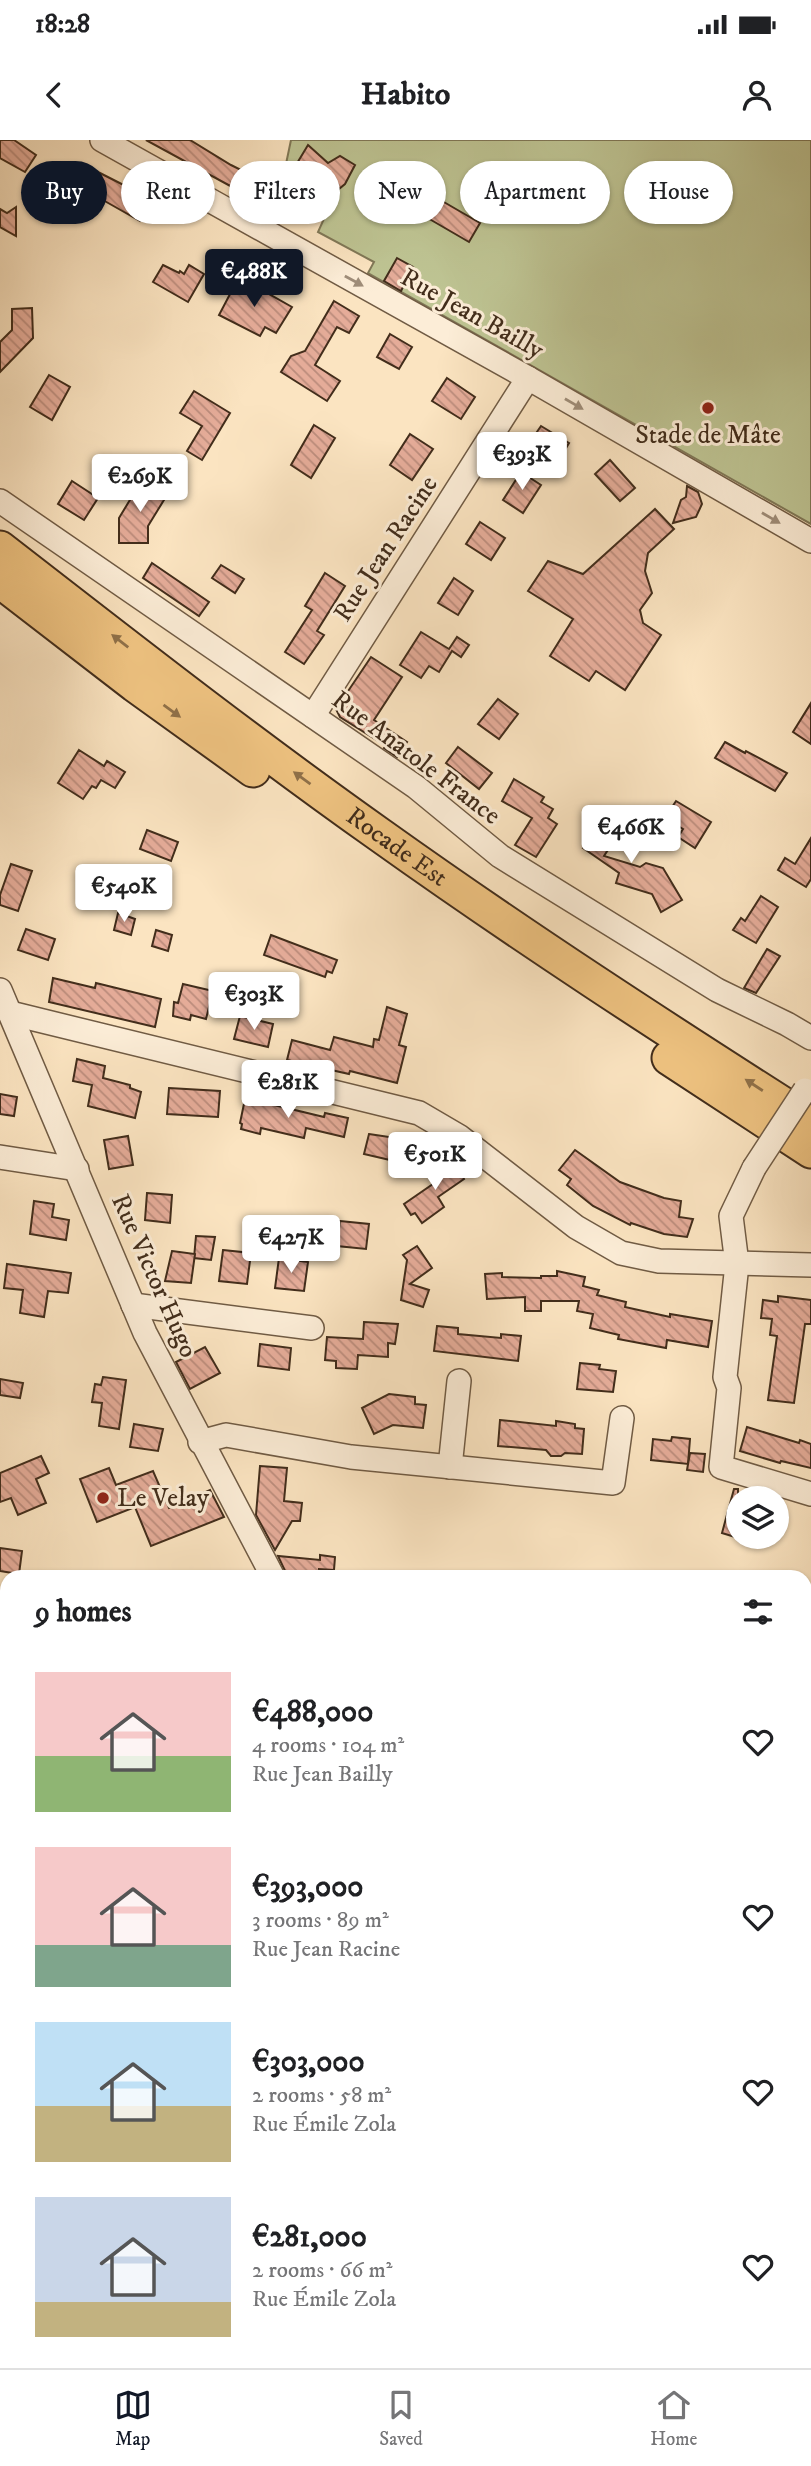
<!DOCTYPE html>
<html lang="en">
<head>
<meta charset="utf-8">
<style>
  body { margin:0; font-family:"IM FELL DW Pica",serif; background:#f6f6f6; color:#202124; height:100vh; display:flex; flex-direction:column; font-size:26px; white-space:nowrap }
  * { box-sizing:border-box; margin:0 }
  p { font-size:23px; color:#757577 }
  .icon { flex:none; width:38px; height:38px; fill:none; stroke:currentColor; stroke-width:2; stroke-linecap:round; stroke-linejoin:round }
  .map { position:relative; flex:1; overflow:hidden }
  .panel { position:absolute; left:0px; top:1430px; width:812px; height:800px; display:flex; flex-direction:column; background:#fff; border-radius:21px 21px 0 0; box-shadow:0 2px 5px #0004 }
  .panel>* { flex:none }
  .hud { position:absolute; left:21px; top:21px; width:770px; height:63px; display:flex; gap:14px }
  .fabs { position:absolute; left:726px; top:1346px; display:grid; gap:14px }
  .fabs a { display:grid; place-items:center; width:63px; height:63px; border-radius:50%; background:#fff; box-shadow:0 2px 5px #0004; font-size:35px }
  .price { position:absolute; translate:-50% -60px; padding:0 16px; border-radius:7px; background:#fff; color:#222; font-size:23px; line-height:46px; filter:drop-shadow(0 2px 4px #0008) }
  .price::after { content:''; position:absolute; left:50%; top:42px; width:21px; height:16px; margin-left:-10px; background:inherit; clip-path:polygon(0 0,100% 0,50% 100%) }
  .price.active { background:#111827; color:#fff }
  ul { padding:0; list-style:none }
  li { display:flex; align-items:center; gap:21px; height:175px; padding:0 35px }
  li span { display:grid; place-items:center; flex:none; width:196px; height:140px; border-radius:0px; color:#555 }
  li>.icon { margin-inline-start:auto }
  span .icon { width:84px; height:84px; fill:#fffc; stroke-width:1 }
  li b { font-size:30px }
  h2 { display:flex; justify-content:space-between; align-items:center; height:84px; padding:0 35px; font-size:30px }
  .chip { padding:0 24px; border-radius:32px; background:#fff; box-shadow:0 2px 5px #0004; font-size:24px; line-height:63px }
  .chip.active { background:#111827; color:#fff }
  .status { display:flex; justify-content:space-between; align-items:center; height:49px; padding:0 35px; background:#fff; direction:ltr }
  .status svg { height:19px; fill:currentColor }
  header { display:flex; justify-content:space-between; align-items:center; height:91px; padding:0 35px; background:#fff; font-size:32px; font-weight:700 }
  .dock { display:flex; justify-content:space-around; align-items:center; height:98px; border-top:2px solid #e0e0e0; background:#fff; font-size:19px; color:#757577 }
  .dock a { display:grid; justify-items:center; gap:4px }
  .dock .active { color:#111827 }
  .map>svg:first-child { display:block }
</style>
</head>
<body>
<div class="status"><b>18:28</b><svg viewBox="0 0 49 12"><path d="M0 12V9h3v3zM5 12V6h3v6zM10 12V3h3v9zM15 12V0h3v12zM26 1h20v11H26zM47 4h2v5h-2z"/></svg></div>
<header><svg class="icon" aria-label="back" viewBox="0 0 24 24"><path d="M15 5l-7 7 7 7"/></svg>Habito<svg class="icon" aria-label="person" viewBox="0 0 24 24"><circle cx="12" cy="8" r="4"/><path d="M4 21q1-7 8-7t8 7"/></svg></header>
<div class="map">
<svg width="811" height="2228" viewBox="0 0 811 2228">
  <defs>
    <pattern id="building-back-hatch" width="6" height="6" patternUnits="userSpaceOnUse" patternTransform="scale(1.75)"><rect width="6" height="6" fill="#e5ac99"/><path d="M-1 5l2 2M0 0l6 6M5-1l2 2" fill="none" stroke="#bb8c7c"/></pattern>
  </defs>
  <rect width="100%" height="100%" fill="#fbe4c1"/>
  <filter id="stains"><feTurbulence type="fractalNoise" baseFrequency=".00286" numOctaves="4"/><feColorMatrix values="0 0 0 0 .2 0 0 0 0 .09 0 0 0 0 .02 0 0 0 .5 -.17"/></filter>
  <radialGradient id="worn" r=".72"><stop offset=".6" stop-color="#630" stop-opacity="0"/><stop offset="1" stop-color="#630" stop-opacity=".3"/></radialGradient>
  <!-- pitch -->
  <path fill="#bec493" stroke="#807857" stroke-width="2" d="M291,0H811V384L368,133L374,122L318,92L328,70L282,43Z"/>
  <!-- building -->
  <g fill="url(#building-back-hatch)" stroke="#422d1b" stroke-width="2">
    <path d="M0,0H14L36,15L25,32L0,18Z"/>
    <path d="M146,0H190L231,25L265,42L256,60Z"/>
    <path d="M308,5L328,23L340,16L355,25L345,44L334,53L293,30Z"/>
    <path d="M98,32L153,60L140,81L87,51Z"/>
    <path d="M418,47L480,83L469,102L407,66Z"/>
    <path d="M16,67V96L0,87V69L7,73Z"/>
    <path d="M397,118L413,127L401,151L384,141Z"/>
    <path d="M163,125L179,133L180,131L184,134L189,125L204,134L188,162L153,142Z"/>
    <path d="M239,137L292,167L276,193L265,187L260,196L219,175Z"/>
    <path d="M334,161L359,176L349,193L337,187L315,225L340,241L327,261L281,232L291,216L305,211Z"/>
    <path d="M32,168L33,198L0,232V202L12,190V169Z"/>
    <path d="M390,194L412,207L399,229L377,217Z"/>
    <path d="M49,235L70,247L52,280L30,267Z"/>
    <path d="M447,238L475,257L461,279L432,261Z"/>
    <path d="M194,251L230,273L202,320L187,311L202,286L180,273Z"/>
    <path d="M314,285L335,298L311,338L291,325Z"/>
    <path d="M541,286L569,303L557,323L528,305Z"/>
    <path d="M410,294L433,309L412,340L390,325Z"/>
    <path d="M610,320L635,348L620,361L595,334Z"/>
    <path d="M521,332L541,345L523,373L503,360Z"/>
    <path d="M142,340L167,355L148,386V403H119V378Z"/>
    <path d="M72,341L98,358L84,380L58,364Z"/>
    <path d="M687,346L698,352L702,364L696,377L673,383L681,360L686,357Z"/>
    <path d="M655,369L674,389L648,413L645,431L652,453L640,470L643,483L661,495L625,550L596,531L589,541L550,516L573,479L528,451L548,421L583,434Z"/>
    <path d="M480,382L505,398L491,420L466,404Z"/>
    <path d="M152,423L209,462L199,476L143,438Z"/>
    <path d="M221,425L244,439L235,453L212,438Z"/>
    <path d="M325,433L345,446L317,491L324,495L304,524L285,512L312,470L305,466Z"/>
    <path d="M454,438L473,451L458,475L438,463Z"/>
    <path d="M421,492L449,509L457,497L469,505L461,517L452,511L439,532L429,526L421,538L400,525Z"/>
    <path d="M371,517L402,537L374,580L407,602L397,617L384,608L386,606L340,577L336,569Z"/>
    <path d="M498,559L518,574L499,599L478,584Z"/>
    <path d="M811,563V604L793,592Z"/>
    <path d="M725,602L745,613L746,611L787,633L775,651L715,618Z"/>
    <path d="M458,607L492,633L479,649L446,623Z"/>
    <path d="M79,610L104,626L107,621L125,632L115,648L101,640L96,648L92,646L83,659L58,643Z"/>
    <path d="M514,639L544,657L541,662L553,669L548,678L557,684L536,717L515,705L532,678L502,661Z"/>
    <path d="M676,661L711,682L695,708L678,697L683,689L665,678Z"/>
    <path d="M607,670L625,684L604,716L640,727L646,723L663,728L682,760L661,772L652,754L616,743L619,733L583,708Z"/>
    <path d="M147,690L178,702L171,721L140,709Z"/>
    <path d="M811,698V739L806,747L778,730L785,718L795,724Z"/>
    <path d="M11,724L32,731L18,771L0,765V755Z"/>
    <path d="M761,756L778,767L756,803L733,790L741,778L745,781Z"/>
    <path d="M118,773L135,779L131,795L114,790Z"/>
    <path d="M26,789L55,799L48,820L18,810Z"/>
    <path d="M156,790L172,795L168,811L152,806Z"/>
    <path d="M271,795L337,820L332,833L327,831L325,837L264,815Z"/>
    <path d="M767,809L780,816L756,853L744,848Z"/>
    <path d="M53,838L95,848L96,843L161,859L155,887L49,862Z"/>
    <path d="M183,844L213,851L206,879L191,875L190,880L173,876L174,862L178,863Z"/>
    <path d="M387,867L407,874L399,905L406,907L397,943L350,931L349,934L287,920L292,900L330,910L334,897L373,907L374,899L379,900Z"/>
    <path d="M240,876L273,884L268,907L234,899Z"/>
    <path d="M77,919L105,926L103,938L130,945V948L141,952L135,978L88,966L92,945L73,941Z"/>
    <path d="M169,948L220,951L218,977L167,974Z"/>
    <path d="M0,954L17,957L14,976L0,974Z"/>
    <path d="M255,958L271,962L270,964L324,977L325,973L348,978L344,997L306,988L304,998L261,988L260,994L241,989L242,984L240,983L245,959L255,961Z"/>
    <path d="M369,994L396,998L390,1020L364,1014Z"/>
    <path d="M128,996L133,1025L109,1029L104,1000Z"/>
    <path d="M575,1010L620,1042L664,1058L681,1061L679,1077L693,1079L687,1097L664,1094L631,1083L630,1085L593,1066L567,1045L571,1039L559,1030Z"/>
    <path d="M450,1018L464,1039L438,1057L444,1067L422,1083L415,1073L411,1075L404,1064L443,1037L436,1027Z"/>
    <path d="M147,1053L172,1055L170,1083L145,1080Z"/>
    <path d="M34,1061L54,1064L52,1077L69,1080L66,1100L30,1094Z"/>
    <path d="M340,1081L369,1084L366,1109L337,1106Z"/>
    <path d="M196,1096L215,1097L211,1120L194,1118Z"/>
    <path d="M417,1106L432,1128L410,1144L429,1150L423,1167L401,1160L407,1120L403,1115Z"/>
    <path d="M223,1110L251,1113L247,1144L219,1141Z"/>
    <path d="M172,1111L195,1114L191,1143L165,1141Z"/>
    <path d="M279,1118L308,1122L304,1151L275,1148Z"/>
    <path d="M7,1124L71,1133L68,1153L48,1151L44,1177L20,1173L23,1150L4,1148Z"/>
    <path d="M557,1131L585,1137L583,1146L599,1150L597,1155L626,1162L625,1167L670,1177V1174L712,1181L708,1207L667,1200L666,1208L618,1199L619,1195L590,1188L593,1174L577,1171L579,1161H541V1171H525V1157L487,1159L485,1134L502,1133V1137L541,1138V1136H557Z"/>
    <path d="M778,1156L811,1160V1184H805L794,1263L768,1260L777,1196L770,1195L772,1179L761,1178L763,1160L778,1162Z"/>
    <path d="M364,1182L398,1184L395,1204L388,1203V1217L358,1215L357,1229L336,1228V1221L325,1220L327,1197L363,1199Z"/>
    <path d="M437,1186L458,1188V1194L501,1198V1194L521,1196L518,1221L434,1211Z"/>
    <path d="M260,1204L291,1208L289,1230L258,1226Z"/>
    <path d="M205,1207L220,1233L190,1249L176,1222Z"/>
    <path d="M580,1223L600,1225L599,1229L616,1231L613,1252L577,1249Z"/>
    <path d="M103,1237L126,1240L119,1289L99,1286L102,1263L92,1262L95,1244L101,1245Z"/>
    <path d="M0,1239L23,1243L20,1258L0,1255Z"/>
    <path d="M389,1254L415,1257V1264L426,1265L423,1288L393,1285L374,1294L362,1268Z"/>
    <path d="M500,1280L556,1286V1281L575,1284V1288L584,1289L582,1314L565,1313L561,1316H551L546,1310L498,1306Z"/>
    <path d="M134,1284L163,1289L158,1311L130,1307Z"/>
    <path d="M747,1287L799,1303L800,1300L811,1304V1328L781,1321L780,1323L740,1311Z"/>
    <path d="M672,1297L690,1299L688,1324L651,1320L653,1299L671,1301Z"/>
    <path d="M690,1313L705,1314L703,1332L687,1330Z"/>
    <path d="M41,1316L49,1333L36,1339L46,1363L18,1375L11,1358L0,1362V1333Z"/>
    <path d="M260,1326L287,1328L284,1361L302,1363L300,1381H292L275,1410L256,1375Z"/>
    <path d="M109,1328L116,1345L153,1331L169,1368L210,1350L224,1377L151,1406L135,1367L97,1382L80,1339Z"/>
    <path d="M734,1349H738V1398L722,1393Z"/>
    <path d="M0,1408L22,1411L19,1434L0,1431Z"/>
    <path d="M320,1415L335,1417L334,1430L319,1429V1437L286,1433L278,1416L320,1420Z"/>
  </g>
  <g fill="none" stroke-linecap="round" stroke-linejoin="round">
    <!-- minor casing -->
    <g stroke="#705b44" stroke-width="26">
      <g id="minor">
        <path d="M102,0L528,238L811,401"/>
        <path d="M0,361L416,647L500,716L717,850L787,884L811,898"/>
        <path d="M313,576L528,238"/>
        <path d="M0,850L145,1193L273,1437"/>
        <path d="M10,873L419,973L460,997L576,1087L621,1113L659,1121L811,1125"/>
        <path d="M0,1017L77,1029"/>
        <path d="M754,1028L731,1076L737,1124L725,1237L729,1248L721,1327L811,1354"/>
        <path d="M133,1165L312,1188"/>
        <path d="M200,1302L226,1295L351,1317L613,1343L622,1278"/>
        <path d="M450,1327L459,1241"/>
        <path d="M805,1565L811,1566"/>
        <path d="M0,1598L7,1599"/>
        <path d="M805,1785L811,1789"/>
        <path d="M0,1926H7"/>
        <path d="M805,1990L811,1946"/>
        <path d="M683,2222L685,2228"/>
        <path d="M66,2228V2222"/>
        <path d="M208,2228V2222"/>
        <path d="M348,2228V2222"/>
      </g>
    </g>
    <!-- highway casing -->
    <g stroke="#422d1b" stroke-width="37">
      <g id="highway">
        <path id="s1" d="M0,408C125,505 250,603 380,695C520,795 665,889 811,982"/>
        <path d="M0,441L135,545L253,630"/>
        <path d="M669,918L811,1011"/>
      </g>
    </g>
    <!-- minor -->
    <use href="#minor" stroke="#fcedd7" stroke-width="23"/>
    <!-- highway -->
    <use href="#highway" stroke="#eec280" stroke-width="33"/>
    <!-- minor-bridge casing -->
    <g stroke="#705b44" stroke-width="26" stroke-linecap="butt">
      <path id="minor-bridge" d="M754,1028L805,950"/>
    </g>
    <!-- minor-bridge -->
    <use href="#minor-bridge" stroke="#fcedd7" stroke-width="23"/>
  </g>
  <!-- one-way arrows -->
  <defs><path id="oneway-solid" d="M-6-.8H1V-3.2L6.5 0L1 3.2V.8H-6Z" transform="scale(1.75)"/></defs>
  <g fill="#9f8d79">
    <use href="#oneway-solid" transform="translate(354 141) rotate(29)"/>
    <use href="#oneway-solid" transform="translate(574 264) rotate(30)"/>
    <use href="#oneway-solid" transform="translate(771 378) rotate(30)"/>
  </g>
  <g fill="#8f7048">
    <use href="#oneway-solid" transform="translate(120 501) rotate(-142)"/>
    <use href="#oneway-solid" transform="translate(172 571) rotate(36)"/>
    <use href="#oneway-solid" transform="translate(302 638) rotate(-144)"/>
    <use href="#oneway-solid" transform="translate(754 945) rotate(-147)"/>
  </g>
  <!-- markers -->
  <g fill="#8f2418" stroke="#fcedd7" stroke-width="2.5">
    <circle cx="708" cy="268" r="7"/>
    <circle cx="103" cy="1358" r="7"/>
  </g>
  <g text-anchor="middle" dominant-baseline="central" stroke-width="6" stroke-linejoin="round" paint-order="stroke">
    <!-- street labels -->
    <g font-size="26" fill="#422d1b" stroke="#fcedd7">
      <text transform="translate(472 174) rotate(29)">Rue Jean Bailly</text>
      <text transform="translate(386 409) rotate(-57)">Rue Jean Racine</text>
      <text transform="translate(416 618) rotate(37)">Rue Anatole France</text>
      <text stroke="none"><textPath href="#s1" startOffset="497">Rocade Est</textPath></text>
      <text transform="translate(154 1136) rotate(66)">Rue Victor Hugo</text>
    </g>
    <!-- poi labels -->
    <g font-size="26" fill="#422d1b" stroke="#fcedd7">
      <text x="708" y="295">Stade de Mâte</text>
      <text x="117" y="1358" text-anchor="start">Le Velay</text>
    </g>
  </g>
  <rect width="100%" height="100%" filter="url(#stains)"/>
  <rect width="100%" height="100%" fill="url(#worn)"/>
</svg>
<div class="fabs">
<a><svg class="icon" aria-label="layers" viewBox="0 0 24 24"><path d="M12 4l9 5-9 5-9-5zM3 14l9 5 9-5"/></svg></a>
</div>
<b class="price active" style="left:254px;top:169px">€488K</b>
<b class="price" style="left:522px;top:352px">€393K</b>
<b class="price" style="left:140px;top:374px">€269K</b>
<b class="price" style="left:631px;top:725px">€466K</b>
<b class="price" style="left:124px;top:784px">€540K</b>
<b class="price" style="left:254px;top:892px">€303K</b>
<b class="price" style="left:288px;top:980px">€281K</b>
<b class="price" style="left:435px;top:1052px">€501K</b>
<b class="price" style="left:291px;top:1135px">€427K</b>
<div class="hud">
<a class="chip active">Buy</a>
<a class="chip">Rent</a>
<a class="chip">Filters</a>
<a class="chip">New</a>
<a class="chip">Apartment</a>
<a class="chip">House</a>
</div>
<section class="panel">
<h2>9 homes<svg class="icon" aria-label="filters" viewBox="0 0 24 24"><path d="M4 7h16M4 17h16"/><circle cx="9" cy="7" r="2"/><circle cx="15" cy="17" r="2"/></svg></h2>
<ul>
<li><span style="background:linear-gradient(#f6c9c9 60%,#8fb573 0)"><svg class="icon" aria-label="home" viewBox="0 0 24 24"><path d="M3 11l9-7 9 7M6 9v11h12V9"/></svg></span><div><b>€488,000</b><p>4 rooms · 104 m²</p><p>Rue Jean Bailly</p></div><svg class="icon" aria-label="heart" viewBox="0 0 24 24"><path d="M12 20l-8-8c-3-5 5-10 8-4 3-6 11-1 8 4z"/></svg></li>
<li><span style="background:linear-gradient(#f6c9c9 70%,#7fa58c 0)"><svg class="icon" aria-label="home" viewBox="0 0 24 24"><path d="M3 11l9-7 9 7M6 9v11h12V9"/></svg></span><div><b>€393,000</b><p>3 rooms · 89 m²</p><p>Rue Jean Racine</p></div><svg class="icon" aria-label="heart" viewBox="0 0 24 24"><path d="M12 20l-8-8c-3-5 5-10 8-4 3-6 11-1 8 4z"/></svg></li>
<li><span style="background:linear-gradient(#bfe0f5 60%,#c2b280 0)"><svg class="icon" aria-label="home" viewBox="0 0 24 24"><path d="M3 11l9-7 9 7M6 9v11h12V9"/></svg></span><div><b>€303,000</b><p>2 rooms · 58 m²</p><p>Rue Émile Zola</p></div><svg class="icon" aria-label="heart" viewBox="0 0 24 24"><path d="M12 20l-8-8c-3-5 5-10 8-4 3-6 11-1 8 4z"/></svg></li>
<li><span style="background:linear-gradient(#c9d6e8 75%,#c2b280 0)"><svg class="icon" aria-label="home" viewBox="0 0 24 24"><path d="M3 11l9-7 9 7M6 9v11h12V9"/></svg></span><div><b>€281,000</b><p>2 rooms · 66 m²</p><p>Rue Émile Zola</p></div><svg class="icon" aria-label="heart" viewBox="0 0 24 24"><path d="M12 20l-8-8c-3-5 5-10 8-4 3-6 11-1 8 4z"/></svg></li>
</ul>
</section>
</div>
<nav class="dock">
<a class="active"><svg class="icon" aria-label="map" viewBox="0 0 24 24"><path d="M3 6l6-2 6 2 6-2v14l-6 2-6-2-6 2zM9 4v14M15 6v14"/></svg>Map</a>
<a><svg class="icon" aria-label="saved" viewBox="0 0 24 24"><path d="M7 4h10v16l-5-4-5 4z"/></svg>Saved</a>
<a><svg class="icon" aria-label="home" viewBox="0 0 24 24"><path d="M3 11l9-7 9 7M6 9v11h12V9"/></svg>Home</a>
</nav>
</body>
</html>
